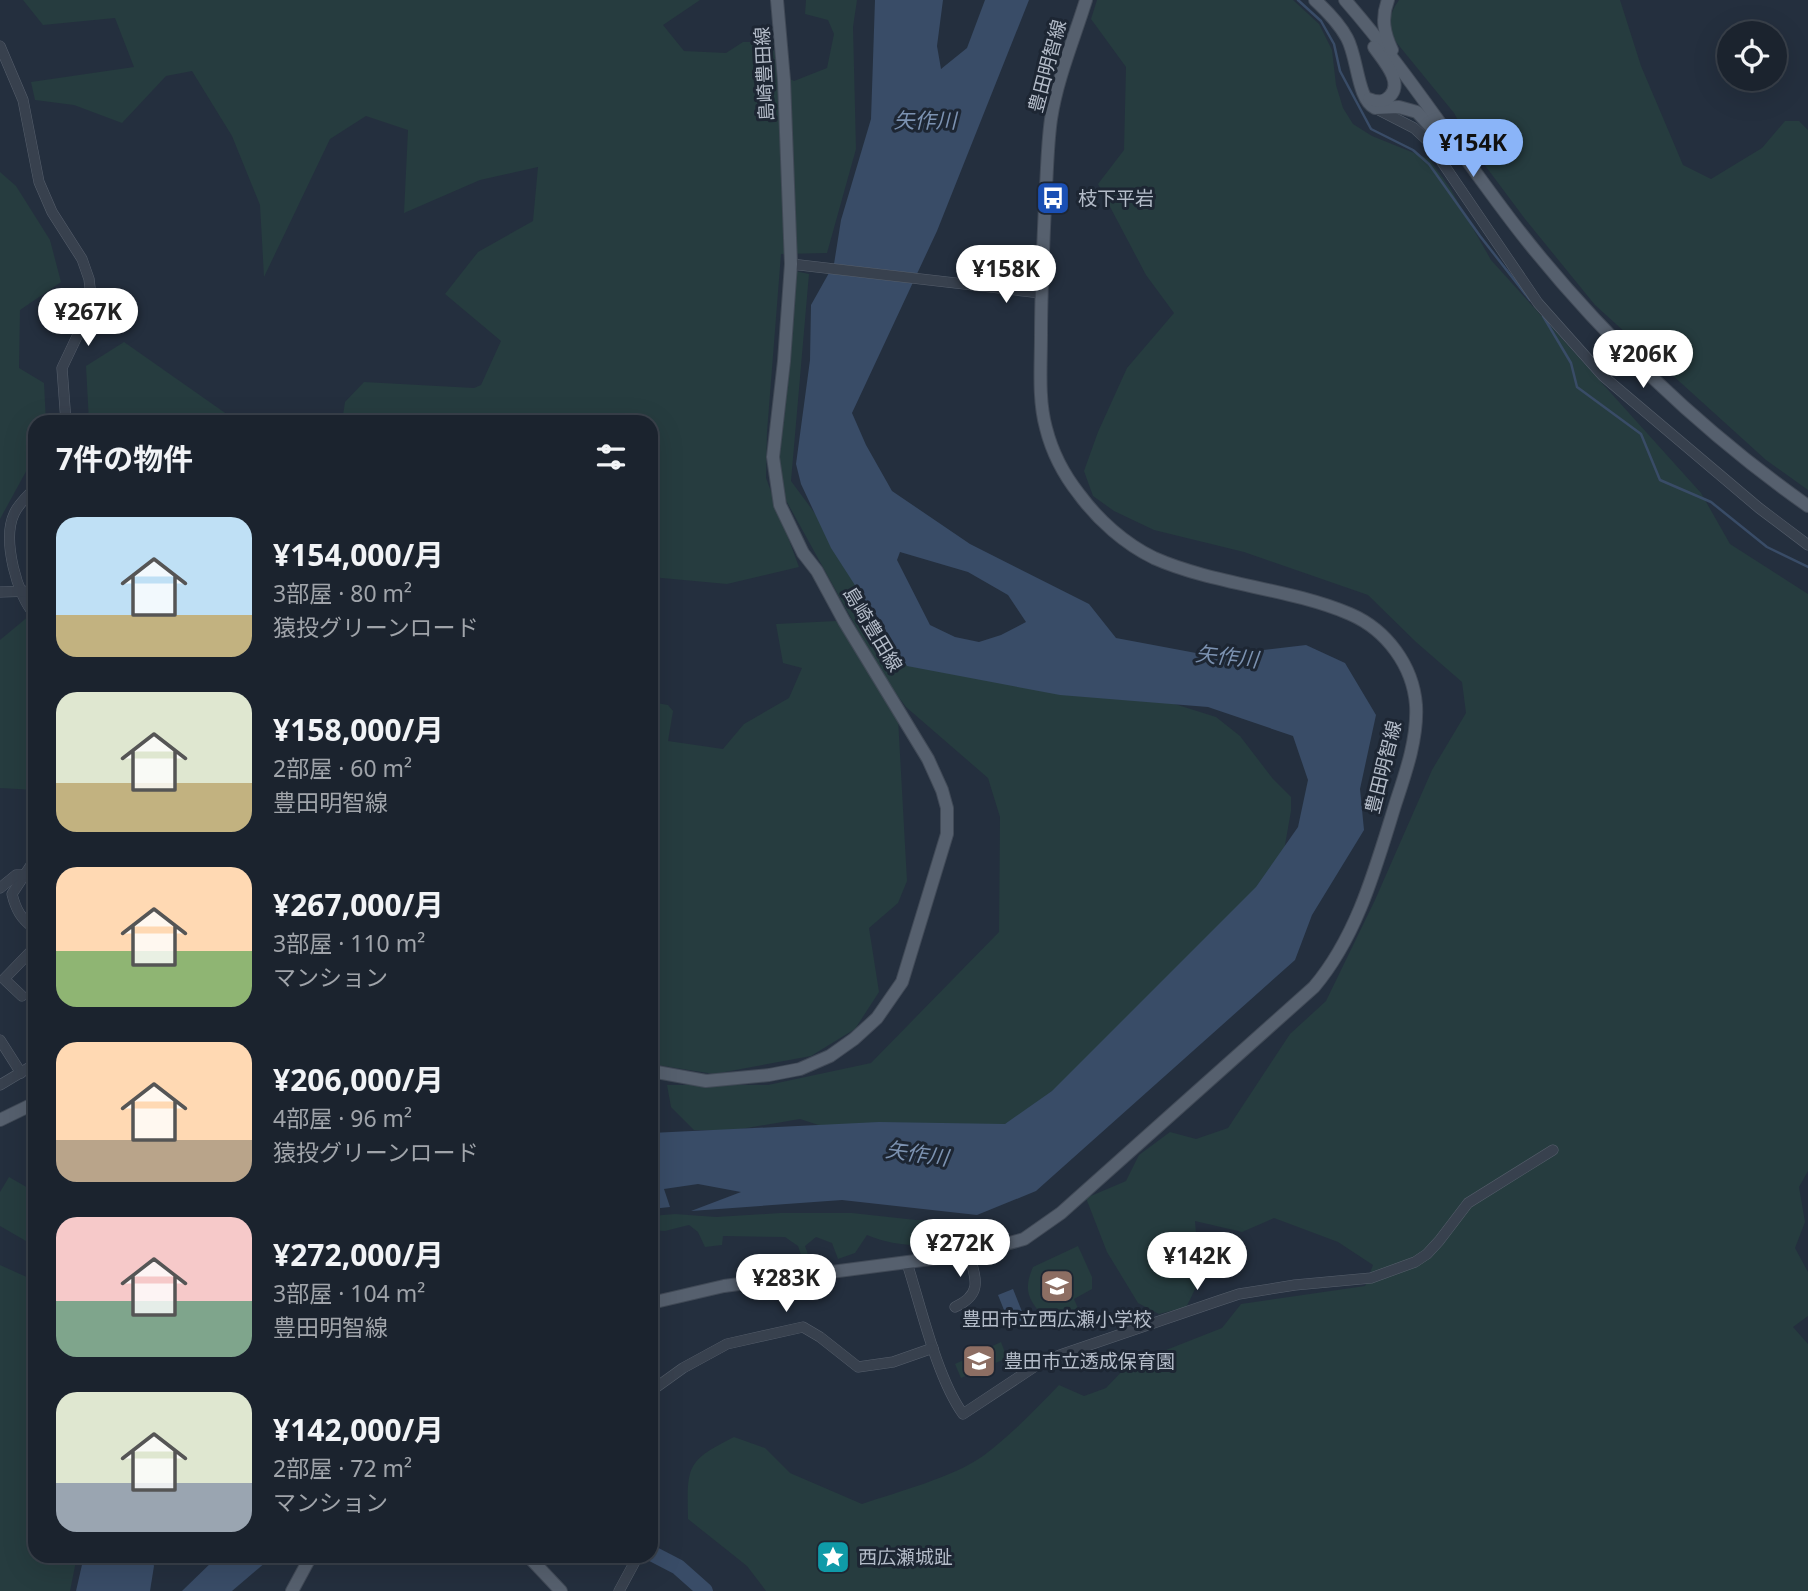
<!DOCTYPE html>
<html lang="ja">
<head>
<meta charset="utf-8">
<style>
  body { margin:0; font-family:"Noto Sans","Noto Sans JP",sans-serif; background:#242b36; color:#f1f3f6; height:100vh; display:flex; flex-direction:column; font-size:26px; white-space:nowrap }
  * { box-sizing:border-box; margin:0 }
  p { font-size:23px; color:#a0a4aa }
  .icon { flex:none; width:38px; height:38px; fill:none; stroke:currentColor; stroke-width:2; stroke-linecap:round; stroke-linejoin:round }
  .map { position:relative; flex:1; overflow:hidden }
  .side { position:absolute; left:28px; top:415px; width:630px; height:1148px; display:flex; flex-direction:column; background:#1b232e; border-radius:21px; box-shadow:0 7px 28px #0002,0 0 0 2px #39404a }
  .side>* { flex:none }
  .fabs { position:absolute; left:1717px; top:21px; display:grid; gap:14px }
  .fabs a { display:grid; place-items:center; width:70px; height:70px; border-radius:50%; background:#1b232e; box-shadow:0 7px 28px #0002,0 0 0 2px #39404a; font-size:35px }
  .price { position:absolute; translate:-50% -60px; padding:0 16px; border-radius:24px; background:#fff; color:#222; font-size:23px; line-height:46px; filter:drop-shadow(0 2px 4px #0008) }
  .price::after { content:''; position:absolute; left:50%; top:42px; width:21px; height:16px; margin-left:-10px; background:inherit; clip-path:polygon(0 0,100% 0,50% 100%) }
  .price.current { background:#8ab4f8; color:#111 }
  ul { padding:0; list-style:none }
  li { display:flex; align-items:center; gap:21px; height:175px; padding:0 28px }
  li span { display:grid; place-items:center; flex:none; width:196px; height:140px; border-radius:21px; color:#555 }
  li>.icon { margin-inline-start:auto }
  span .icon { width:84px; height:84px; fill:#fffc; stroke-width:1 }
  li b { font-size:30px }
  h2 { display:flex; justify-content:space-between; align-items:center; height:84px; padding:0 28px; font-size:30px }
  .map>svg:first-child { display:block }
</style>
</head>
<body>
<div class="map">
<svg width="1808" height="1591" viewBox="0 0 1808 1591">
  <rect width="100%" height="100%" fill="#242f3e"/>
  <!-- green -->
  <g fill="#263c3f">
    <path d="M23,0H700L663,25L684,51L726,53L743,42H772L780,74L794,81L827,68L834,34L828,20L805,14L806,0H857L853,27L856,149L827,253L781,254L767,432L766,478L799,567L727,584L651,577V422H342L345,402L364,382L474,388L481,385L501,341L445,294L478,252L533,221L538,167L480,180L404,213L408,130L366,116L330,139L264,277L260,205L232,136L192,71L166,76L122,123L74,105L35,100L31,82L134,67L115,18L43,25Z"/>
    <path d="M1097,0H1293L1319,24L1332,50L1336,85L1343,108L1353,124L1372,136L1429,159L1450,188L1491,260L1701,493L1730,544L1808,594V1171L1799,1187L1805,1222L1795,1248L1808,1272V1316L1793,1327L1808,1344V1591H766L747,1566L688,1519C687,1466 686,1461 734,1437L765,1448L790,1473L862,1504C897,1492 954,1477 983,1456C1011,1435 1035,1410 1059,1385L1084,1396L1106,1388L1128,1365L1222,1328L1241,1304L1365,1286L1373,1265L1338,1242L1274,1218L1242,1232L1195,1221C1198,1263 1209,1266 1186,1307L1159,1314L1138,1303L1107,1252L1086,1198L1126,1181L1139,1155L1170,1132L1196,1139L1228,1128L1290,1034L1326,1001L1375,900L1432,770L1466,713L1462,682L1416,642L1368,595L1244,552L1154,530L1114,511L1093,496L1084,471L1098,432L1127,368L1174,313L1146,275L1098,184L1124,150L1126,67L1091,19Z"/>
    <path d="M1399,0H1620L1641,66L1683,165L1711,179L1762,148L1785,121H1799L1808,130V490L1766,460L1595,305L1525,219L1475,152L1454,113L1396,42C1387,25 1388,16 1399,0Z"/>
    <path d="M0,172L16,186L50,240L61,282L20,310L19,368L44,383L46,422H35V455L0,519Z"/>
    <path d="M795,271L809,274L791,481L845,554L903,654L1149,696L1216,717L1240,736L1273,779L1291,797V811L1282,862L1082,1072L996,1139L840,1132L800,1119L735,1130H694L671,1107L667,1085H768L871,1063L999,932L1000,817L988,778L906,707L883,676L777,484Z"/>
    <path d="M124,342L238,422H89L86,366Z"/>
    <path d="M35,611V790L0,788V640Z"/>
    <path d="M836,621L873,674L898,718L907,881L898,903L869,928L879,992L855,1029L811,1056L714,1074L651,1064V702L668,705L673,711L668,741L723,749L744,724L789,698L802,668L783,663L776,624Z"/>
    <path d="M9,1177L35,1192V1228L26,1241L0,1226V1192Z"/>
    <path d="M780,1213H852L916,1220L976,1222L989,1226L988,1236C950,1246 904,1251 867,1235L855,1253L838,1259L832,1243L816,1237L805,1246L813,1268L806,1269L798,1246L785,1237L723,1236L722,1245L705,1247L698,1232L689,1225L665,1231L651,1230V1216L675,1214L716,1217Z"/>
    <path d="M1078,1246L1092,1277V1289L1074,1299L1080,1313L1067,1317L1045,1318C1028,1300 1023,1290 1033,1267Z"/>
    <path d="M0,1265L31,1279L35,1276V1556H77L70,1591H0Z"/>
    <path d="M1001,1342L1007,1358L961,1378L955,1364Z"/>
  </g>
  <!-- water -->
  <g fill="#394c67" fill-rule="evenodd">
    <path d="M875,0H943L937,46L941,69L967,48L985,0H1029L937,231L852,413L866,445L892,491L970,544L1089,604L1116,638L1212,656L1306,645L1345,663L1376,715L1360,789L1364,830L1312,915L1295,960L1036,1191L977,1215L842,1200L691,1211L741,1192L698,1184L664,1189L670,1207L651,1209V1133L879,1122L1005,1124L1052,1091L1256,887L1298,827L1308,780L1293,736L1208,707L1060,695L907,666L831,548L801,484L796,464L810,360L811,305L834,264L841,220L871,119ZM900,552L968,572L1008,595L1026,622L1001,635L979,642L955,637L930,625L897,560Z"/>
    <path d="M1013,1289L1025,1319L1010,1325L998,1295Z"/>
    <path d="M84,1556H151L154,1566L150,1591H76Z"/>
    <path d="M218,1556H273L232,1591H182Z"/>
  </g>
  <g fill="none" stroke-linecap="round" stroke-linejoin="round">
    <!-- stream -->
    <g stroke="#394c67" stroke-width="2.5">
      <path d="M1298,0L1321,21L1334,44L1340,71L1371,129L1413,150L1429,164L1480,236L1530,300"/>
      <path d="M1543,316L1571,363L1577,387L1641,434L1660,480L1711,502L1767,547L1808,567"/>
    </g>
    <!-- river -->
    <path stroke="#394c67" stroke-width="16" d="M651,1553L678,1567L705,1591"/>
    <!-- minor casing -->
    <g stroke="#565f6c" stroke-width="11">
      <g id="minor">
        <path d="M0,46L23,100L39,182L52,212L82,259L89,279L92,305L62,368L66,422"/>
        <path d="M1375,108L1414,128L1427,140L1538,303L1603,376L1759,508L1808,545"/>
        <path d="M791,264L1041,293"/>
        <path d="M35,488C28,496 18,504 14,514C2,540 17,596 35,615"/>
        <path d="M0,592L35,591"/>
        <path d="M35,859L12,894C16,910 21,919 35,929"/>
        <path d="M0,888L16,875H24"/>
        <path d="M22,996L4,979L35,947"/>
        <path d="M0,1040L21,1073"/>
        <path d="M0,1085L35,1064"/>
        <path d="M907,1263C921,1307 937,1378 963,1414L1034,1367L1060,1355L1218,1301L1239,1294L1295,1285L1371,1278L1415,1262L1427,1254L1439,1241L1468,1203L1553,1150"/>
        <path d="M955,1307C983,1294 976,1279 969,1254"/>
        <path d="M651,1391L683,1368L727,1344L803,1327L820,1337L858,1367L893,1362L933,1348"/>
        <path d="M651,1498L654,1511L651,1530"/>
        <path d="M619,1591L638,1556"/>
      </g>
    </g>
    <!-- major casing -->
    <g stroke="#414a57" stroke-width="14">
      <g id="major">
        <path d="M1315,0C1327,11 1339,23 1347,38C1358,58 1357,99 1375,108L1399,107L1417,112L1443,140"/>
        <path d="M1345,0C1408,72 1459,153 1517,228C1597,331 1701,431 1808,506"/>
        <path d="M1388,0C1381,18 1384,33 1392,50"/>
        <path d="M1369,99C1377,102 1384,103 1390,96C1404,82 1382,59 1374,47"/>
        <path d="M651,1071L706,1081L769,1075L800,1069L830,1056L854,1039L877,1018L902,982L947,834V808L942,790L928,759L844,621L817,571L803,553L780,505L773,457L784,361L791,264L784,80L777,0"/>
        <path d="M0,1120L35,1103"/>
        <path d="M651,1303L724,1286L969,1254L1024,1239L1061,1213L1314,987C1358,935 1376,866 1396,802C1406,772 1418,737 1416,705C1413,666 1387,630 1350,614C1289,588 1215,585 1154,558C1125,544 1098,520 1079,494C1064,475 1052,452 1046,428C1038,399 1041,366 1041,336C1041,292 1043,249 1045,206C1047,177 1047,147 1051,119C1057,79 1074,39 1086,0"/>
        <path d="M528,1556L561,1591"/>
        <path d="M292,1591L311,1556"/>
      </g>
    </g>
    <!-- minor -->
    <use href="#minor" stroke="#38414e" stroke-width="10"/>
    <!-- major -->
    <use href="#major" stroke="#56606e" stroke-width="12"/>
  </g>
  <!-- icons -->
  <defs>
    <g id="bus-square" transform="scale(1.75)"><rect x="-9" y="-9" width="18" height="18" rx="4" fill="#1a4fb4" stroke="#1d2633"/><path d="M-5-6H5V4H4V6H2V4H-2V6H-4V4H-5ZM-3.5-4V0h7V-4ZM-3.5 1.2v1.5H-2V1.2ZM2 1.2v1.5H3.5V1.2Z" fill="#fff"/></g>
    <g id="school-square" transform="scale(1.75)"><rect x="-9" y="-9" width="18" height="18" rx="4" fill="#8d6e63" stroke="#1d2633"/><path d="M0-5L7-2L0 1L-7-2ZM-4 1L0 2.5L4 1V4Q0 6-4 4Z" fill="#fff"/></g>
    <g id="sight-square" transform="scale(1.75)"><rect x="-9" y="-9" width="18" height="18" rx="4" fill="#0f9aa8" stroke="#1d2633"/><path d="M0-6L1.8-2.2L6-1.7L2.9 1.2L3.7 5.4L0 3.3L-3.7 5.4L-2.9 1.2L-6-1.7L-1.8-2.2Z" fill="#fff"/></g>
  </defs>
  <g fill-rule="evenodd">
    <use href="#bus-square" x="1053" y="198"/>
    <use href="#school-square" x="1057" y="1286"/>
    <use href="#school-square" x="979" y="1361"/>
    <use href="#sight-square" x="833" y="1557"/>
  </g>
  <g text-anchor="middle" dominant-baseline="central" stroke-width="6" stroke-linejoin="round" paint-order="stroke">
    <!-- street labels -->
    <g font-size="19" fill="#b4bcc9" stroke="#1d2633">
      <text transform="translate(1047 66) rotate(-75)">豊田明智線</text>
      <text transform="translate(764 74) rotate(-93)">島崎豊田線</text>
      <text transform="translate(873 629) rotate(59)">島崎豊田線</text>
      <text transform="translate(1383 767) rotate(-76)">豊田明智線</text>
    </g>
    <!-- poi labels -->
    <g font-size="19" fill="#b4bcc9" stroke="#1d2633" text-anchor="start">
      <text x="1078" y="198">枝下平岩</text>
      <text x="1057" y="1319" text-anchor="middle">豊田市立西広瀬小学校</text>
      <text x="1004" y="1361">豊田市立透成保育園</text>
      <text x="858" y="1557">西広瀬城趾</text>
    </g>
    <!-- water labels -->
    <g font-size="21" font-style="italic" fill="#7c92b1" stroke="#1d2633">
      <text x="925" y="120">矢作川</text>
      <text transform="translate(1227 656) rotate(6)">矢作川</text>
      <text transform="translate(917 1153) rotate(8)">矢作川</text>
    </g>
  </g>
</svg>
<div class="fabs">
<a><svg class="icon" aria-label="locate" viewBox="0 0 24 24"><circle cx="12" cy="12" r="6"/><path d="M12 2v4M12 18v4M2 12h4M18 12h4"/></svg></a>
</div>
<b class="price current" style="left:1473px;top:179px">¥154K</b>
<b class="price" style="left:1006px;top:305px">¥158K</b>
<b class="price" style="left:88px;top:348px">¥267K</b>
<b class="price" style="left:1643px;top:390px">¥206K</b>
<b class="price" style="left:960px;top:1279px">¥272K</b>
<b class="price" style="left:1197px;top:1292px">¥142K</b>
<b class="price" style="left:786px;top:1314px">¥283K</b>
<section class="side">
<h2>7件の物件<svg class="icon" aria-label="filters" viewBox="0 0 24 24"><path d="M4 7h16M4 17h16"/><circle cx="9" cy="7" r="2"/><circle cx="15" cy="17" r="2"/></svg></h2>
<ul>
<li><span style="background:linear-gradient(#bfe0f5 70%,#c2b280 0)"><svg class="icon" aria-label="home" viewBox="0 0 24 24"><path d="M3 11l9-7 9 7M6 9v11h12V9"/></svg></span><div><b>¥154,000/月</b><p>3部屋 · 80 m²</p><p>猿投グリーンロード</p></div></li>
<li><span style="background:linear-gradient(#dfe7d0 65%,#c2b280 0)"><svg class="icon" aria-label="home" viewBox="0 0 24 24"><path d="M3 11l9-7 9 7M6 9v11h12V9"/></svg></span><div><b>¥158,000/月</b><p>2部屋 · 60 m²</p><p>豊田明智線</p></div></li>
<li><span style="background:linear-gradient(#ffd9b3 60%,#8fb573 0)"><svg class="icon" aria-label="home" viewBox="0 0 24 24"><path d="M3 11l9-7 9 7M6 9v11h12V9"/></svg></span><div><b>¥267,000/月</b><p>3部屋 · 110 m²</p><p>マンション</p></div></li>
<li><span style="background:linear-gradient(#ffd9b3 70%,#b9a48a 0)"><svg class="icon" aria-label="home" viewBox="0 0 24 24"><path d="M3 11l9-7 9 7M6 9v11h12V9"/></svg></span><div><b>¥206,000/月</b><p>4部屋 · 96 m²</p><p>猿投グリーンロード</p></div></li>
<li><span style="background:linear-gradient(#f6c9c9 60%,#7fa58c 0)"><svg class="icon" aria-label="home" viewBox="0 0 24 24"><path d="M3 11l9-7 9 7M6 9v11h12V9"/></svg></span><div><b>¥272,000/月</b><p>3部屋 · 104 m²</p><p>豊田明智線</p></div></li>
<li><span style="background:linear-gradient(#dfe7d0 65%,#9aa5b1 0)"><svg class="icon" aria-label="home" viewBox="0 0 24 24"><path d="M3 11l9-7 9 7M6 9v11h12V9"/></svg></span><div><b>¥142,000/月</b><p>2部屋 · 72 m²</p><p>マンション</p></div></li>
</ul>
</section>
</div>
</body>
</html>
